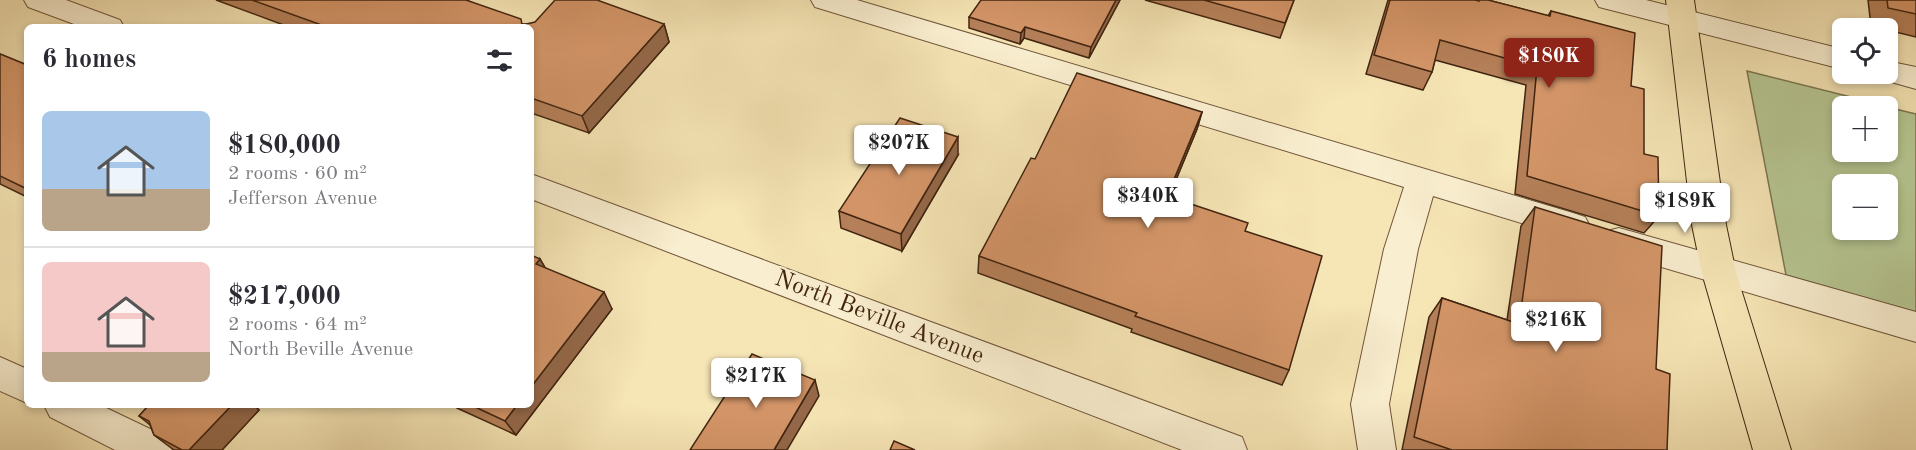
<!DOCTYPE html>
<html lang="en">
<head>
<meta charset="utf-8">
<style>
  body { margin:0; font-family:"Old Standard TT",serif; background:#f7f7f7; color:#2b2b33; height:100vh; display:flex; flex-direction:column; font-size:22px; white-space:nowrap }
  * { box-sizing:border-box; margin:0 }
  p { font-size:20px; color:#7c7c81 }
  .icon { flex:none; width:33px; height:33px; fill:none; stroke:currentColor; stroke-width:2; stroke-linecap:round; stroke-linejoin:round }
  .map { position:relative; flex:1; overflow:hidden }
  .panel { position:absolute; left:24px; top:24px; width:510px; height:384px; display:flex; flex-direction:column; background:#fff; border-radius:9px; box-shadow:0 3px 9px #0003 }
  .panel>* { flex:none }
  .buttons { position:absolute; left:1832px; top:18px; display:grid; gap:12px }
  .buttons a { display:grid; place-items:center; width:66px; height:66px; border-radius:9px; background:#fff; box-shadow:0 3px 9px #0003; font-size:30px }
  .price { position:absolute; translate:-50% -51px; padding:0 14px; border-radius:6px; background:#fff; color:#222; font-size:20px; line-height:39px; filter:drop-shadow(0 2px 3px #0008) }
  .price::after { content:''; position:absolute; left:50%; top:36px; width:18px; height:14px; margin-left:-9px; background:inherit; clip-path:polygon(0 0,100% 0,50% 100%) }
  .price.on { background:#8f2418; color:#fff }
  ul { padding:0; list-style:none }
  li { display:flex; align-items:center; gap:18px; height:150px; padding:0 18px }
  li+li { border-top:2px solid #e1e1e2 }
  li span { display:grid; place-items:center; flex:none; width:168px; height:120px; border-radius:9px; color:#555 }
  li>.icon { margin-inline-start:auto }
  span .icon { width:72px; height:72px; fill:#fffc; stroke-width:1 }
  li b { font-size:26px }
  h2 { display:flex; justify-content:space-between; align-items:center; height:72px; padding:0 18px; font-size:26px }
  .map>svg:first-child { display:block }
</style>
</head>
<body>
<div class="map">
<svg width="1916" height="450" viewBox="0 0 1916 450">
  <rect width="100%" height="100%" fill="#f6e5b5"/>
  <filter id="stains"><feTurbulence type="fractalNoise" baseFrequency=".00333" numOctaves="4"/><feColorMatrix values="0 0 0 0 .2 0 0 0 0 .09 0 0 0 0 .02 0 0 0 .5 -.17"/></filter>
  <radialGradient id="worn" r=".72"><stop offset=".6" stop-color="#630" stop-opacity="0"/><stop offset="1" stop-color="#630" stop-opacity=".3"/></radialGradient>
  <!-- green -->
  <path fill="#b6c692" stroke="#7c7651" stroke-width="1.5" fill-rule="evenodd" d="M1747,71L1887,106H1842V152H1887V107L1916,114V312L1786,275ZM1842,184H1887V230H1842Z"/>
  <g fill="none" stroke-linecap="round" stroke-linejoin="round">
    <!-- minor casing -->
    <g stroke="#6f5539" stroke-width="2">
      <g id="minor">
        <path d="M24,0H66L120,20L124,27H82L28,7Z"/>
        <path d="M811,0H857L1573,213L1585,217L1590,226L1585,235L1573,239L1433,196L1418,249L1389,404L1396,450H1358L1351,404L1384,249L1404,187L815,7Z"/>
        <path d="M1595,0H1646L1842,49V69L1599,7Z"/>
        <path d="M1887,61L1916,67V89L1877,78L1874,74H1887Z"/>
        <path d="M531,174L1242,437L1247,450H1182L531,199Z"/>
        <path d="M1619,228L1916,312V342L1607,251L1602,241L1607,231Z"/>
        <path d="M0,357L27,369V403L0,391Z"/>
        <path d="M44,405H100L167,437L172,450H115L50,417Z"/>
      </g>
    </g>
    <!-- major casing -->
    <g stroke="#422510" stroke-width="2">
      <path id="major" d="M1666,0H1694L1726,225L1736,273L1791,450H1753L1702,273L1692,225Z"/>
    </g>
    <!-- minor -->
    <use href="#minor" fill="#f9eecf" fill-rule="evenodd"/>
    <!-- major -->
    <use href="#major" fill="#f6e5b5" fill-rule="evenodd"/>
  </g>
  <!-- wall -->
  <g fill="#b58059" stroke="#422510" stroke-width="1.5">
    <path d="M216,0H466L523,24H664L669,42L589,133L531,113V27H289Z"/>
    <path d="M1120,0L1089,58L1024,38L1020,44L969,28V17Z"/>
    <path d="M1145,0H1294L1280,38Z"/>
    <path d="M1388,0H1488L1548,16L1551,11L1631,86L1644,154L1659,216L1644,233L1515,194L1526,85L1435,60L1432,72L1423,90L1366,74Z"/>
    <path d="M1868,0H1916V37L1887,30V28H1881L1871,26Z"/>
    <path d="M0,54L27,65V197L0,184Z"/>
    <path d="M1202,112L1197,129L1169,197L1245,231L1289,370L1282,385L1131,332L1132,329L978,273L979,256L1035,159Z"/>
    <path d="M958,155L902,251L841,228L839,211Z"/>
    <path d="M1535,207L1656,369L1667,450H1402L1429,317L1442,298L1507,320L1521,226Z"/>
    <path d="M540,259L545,268L612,309L516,435L457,408L454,405H531Z"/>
    <path d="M149,405H254L259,410L222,450H174L154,435L150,425L139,416Z"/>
  </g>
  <!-- shaded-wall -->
  <g fill="#946849" stroke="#422510" stroke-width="1.5">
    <path d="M1116,0H1120L1089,58L1091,47Z"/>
    <path d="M664,24L669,42L589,133L582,116Z"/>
    <path d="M1025,27L1024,38L1020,44L1021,33Z"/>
    <path d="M1202,112L1197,129L1162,213L1167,196Z"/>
    <path d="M958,137V155L902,251L901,234Z"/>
    <path d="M540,259L550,276L536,264Z"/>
    <path d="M604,292L612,309L516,435L505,421L517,405H531V387Z"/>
    <path d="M815,380L819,396L787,450H774Z"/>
    <path d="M232,405H254L259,410L222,450H189Z"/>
  </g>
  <!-- building -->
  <g fill="#d39568" stroke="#422510" stroke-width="1.5">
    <path d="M252,0H466L521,19L522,25L535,22L555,0H597L664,24L582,116L531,98V27H327Z"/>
    <path d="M981,0H1116L1091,47L1025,27L1021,33L969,17Z"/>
    <path d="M1204,0H1294L1285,23Z"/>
    <path d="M1390,0H1475L1479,1V0H1488L1550,16L1551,11L1635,33L1631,86L1644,89V154L1658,157L1659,216L1527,176L1537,67L1440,40L1432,72L1374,55Z"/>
    <path d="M1887,0H1916V14L1888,8Z"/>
    <path d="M0,54L27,65V189L0,176Z"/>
    <path d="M1077,73L1202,112L1167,196L1248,223L1245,231L1322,256L1289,370L1135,316L1137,313L979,256L1031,158L1035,159Z"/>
    <path d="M900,118L958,137L901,234L839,211Z"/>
    <path d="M1535,207L1662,246L1656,369L1670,374L1667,450H1452L1414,437L1442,298L1519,324Z"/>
    <path d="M531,255L540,259L536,264L604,292L531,387Z"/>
    <path d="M752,354L815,380L774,450H690Z"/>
    <path d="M149,405H232L189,450H182L154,435L149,421L139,416Z"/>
    <path d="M471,405H517L505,421Z"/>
    <path d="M894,441L915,450H890Z"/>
  </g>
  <g text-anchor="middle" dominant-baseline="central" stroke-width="4.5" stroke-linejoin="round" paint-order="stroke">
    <!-- street labels -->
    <g font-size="24" fill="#422510" stroke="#f9eecf">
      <text transform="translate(879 318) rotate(21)">North Beville Avenue</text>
    </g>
  </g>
  <rect width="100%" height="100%" filter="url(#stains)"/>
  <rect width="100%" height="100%" fill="url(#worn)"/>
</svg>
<div class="buttons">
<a><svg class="icon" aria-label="locate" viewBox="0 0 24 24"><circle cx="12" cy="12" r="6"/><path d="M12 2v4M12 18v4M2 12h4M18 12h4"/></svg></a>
<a>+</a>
<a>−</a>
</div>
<b class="price on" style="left:1549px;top:89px">$180K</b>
<b class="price" style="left:899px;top:176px">$207K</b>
<b class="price" style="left:1148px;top:229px">$340K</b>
<b class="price" style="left:1685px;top:234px">$189K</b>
<b class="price" style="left:1556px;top:353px">$216K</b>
<b class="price" style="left:756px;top:409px">$217K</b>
<section class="panel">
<h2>6 homes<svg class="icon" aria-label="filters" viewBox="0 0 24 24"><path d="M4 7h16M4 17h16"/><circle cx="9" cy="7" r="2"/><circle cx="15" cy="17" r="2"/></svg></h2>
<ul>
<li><span style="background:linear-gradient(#a9c7e8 65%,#b9a48a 0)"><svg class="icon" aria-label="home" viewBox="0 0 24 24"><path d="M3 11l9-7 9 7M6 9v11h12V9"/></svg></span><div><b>$180,000</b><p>2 rooms · 60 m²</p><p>Jefferson Avenue</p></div></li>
<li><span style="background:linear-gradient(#f6c9c9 75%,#b9a48a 0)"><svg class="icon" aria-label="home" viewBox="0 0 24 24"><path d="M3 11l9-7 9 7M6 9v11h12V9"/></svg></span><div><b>$217,000</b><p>2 rooms · 64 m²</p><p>North Beville Avenue</p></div></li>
</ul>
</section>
</div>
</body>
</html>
